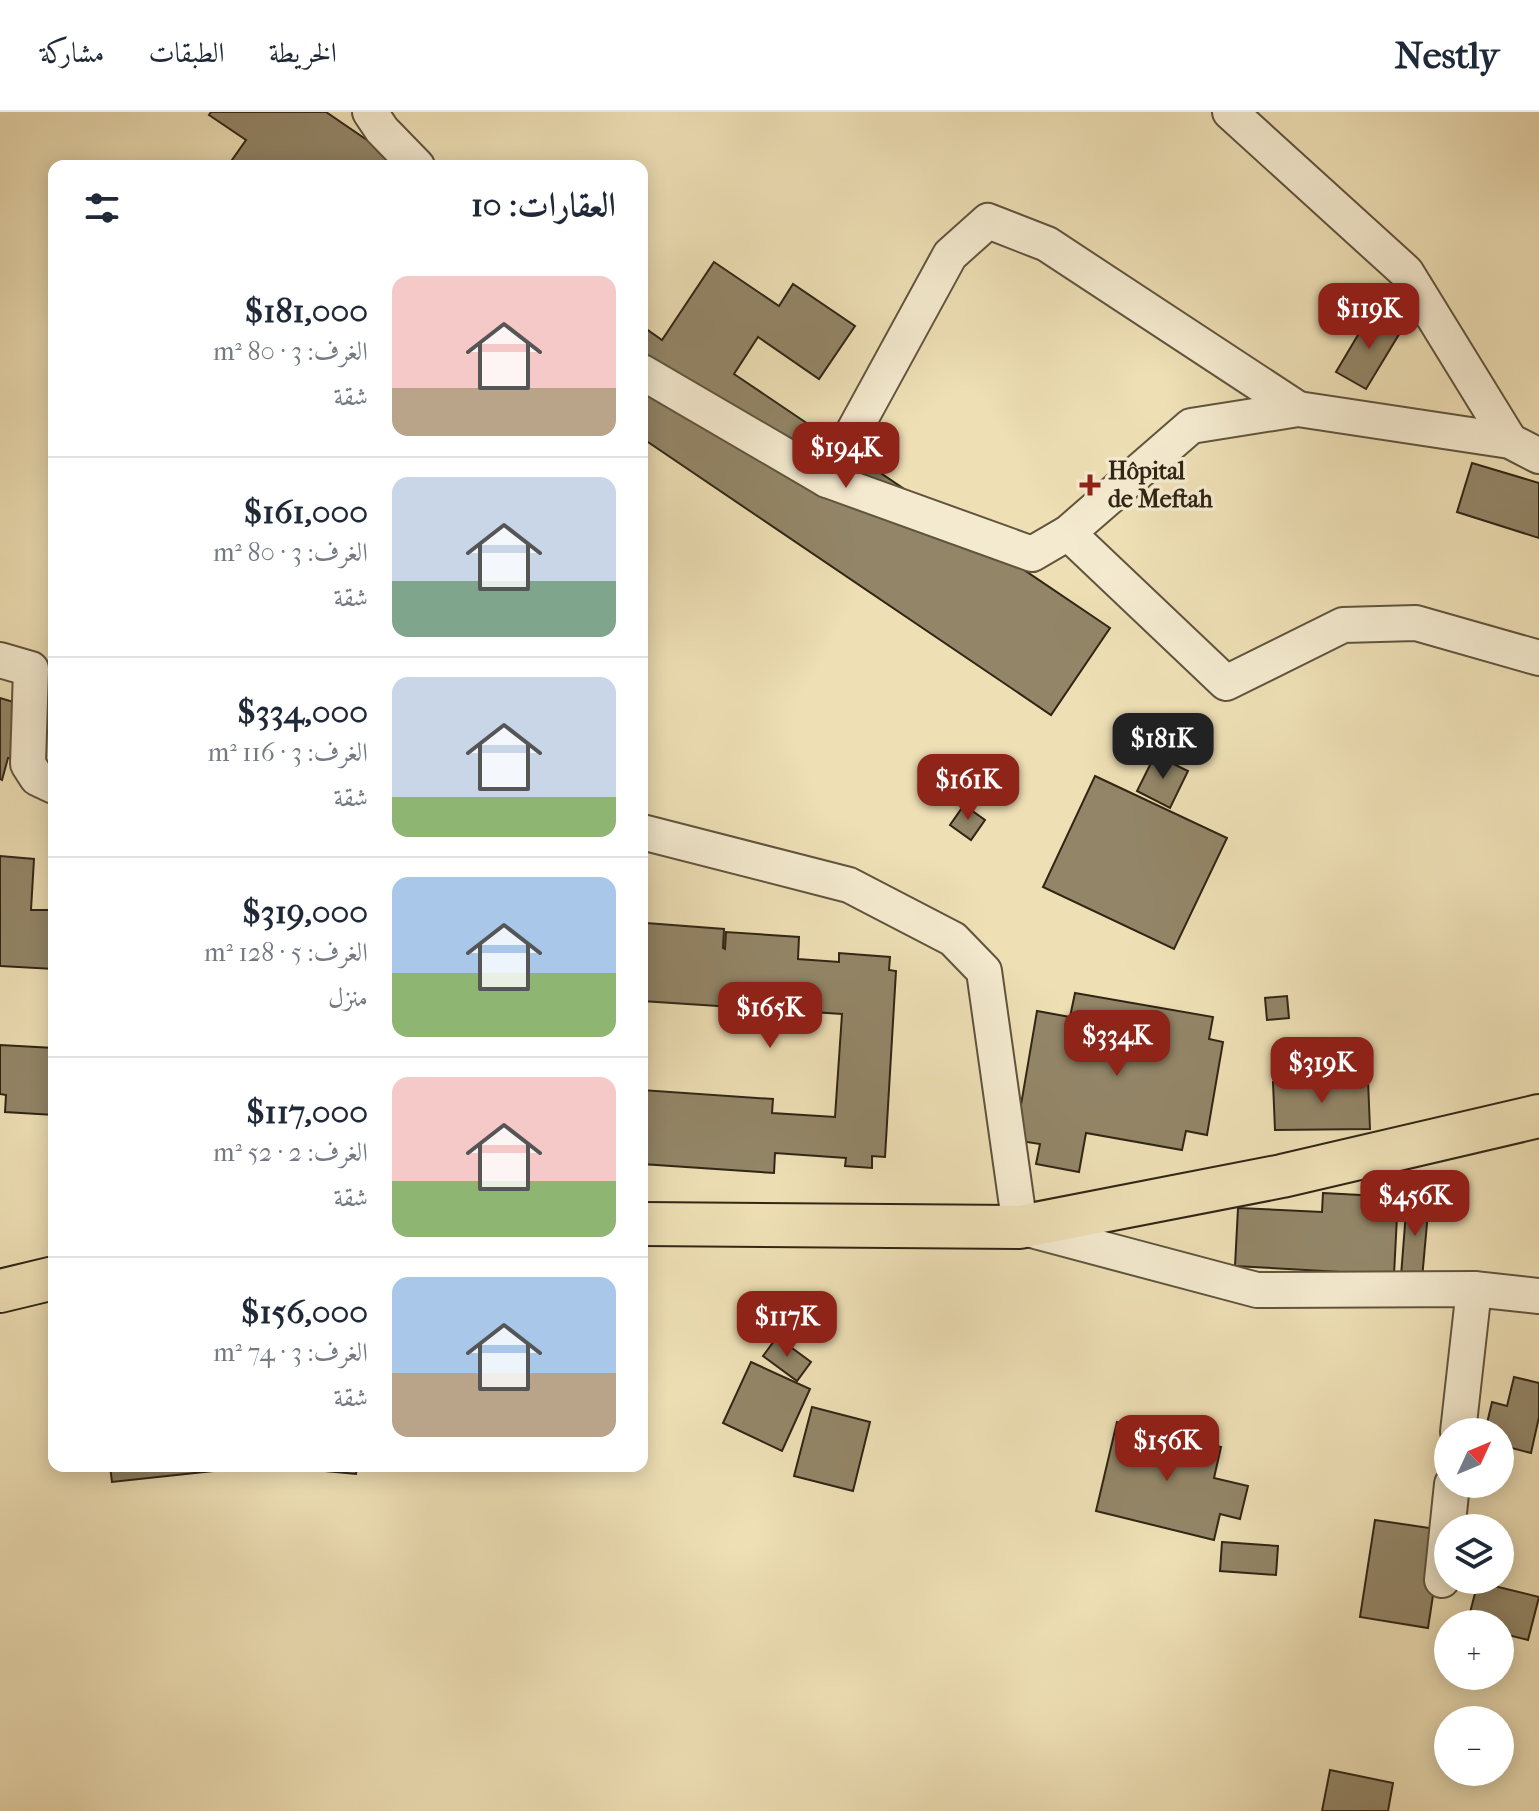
<!DOCTYPE html>
<html lang="ar">
<head>
<meta charset="utf-8">
<style>
  body { margin:0; font-family:"IM FELL French Canon",Amiri,serif; background:#f2f2f3; color:#1f2937; direction:rtl; height:100vh; display:flex; flex-direction:column; font-size:30px; white-space:nowrap }
  * { box-sizing:border-box; margin:0 }
  p { font-size:26px; color:#747a83 }
  .icon { flex:none; width:44px; height:44px; fill:none; stroke:currentColor; stroke-width:2; stroke-linecap:round; stroke-linejoin:round }
  .map { position:relative; flex:1; overflow:hidden; direction:ltr }
  .sheet { position:absolute; left:48px; top:48px; width:600px; height:1312px; display:flex; flex-direction:column; background:#fff; border-radius:16px; box-shadow:0 4px 20px #0003; direction:rtl }
  .sheet>* { flex:none }
  .needle { width:52px; rotate:46deg }
  .fabs { position:absolute; left:1434px; top:1306px; display:grid; gap:16px }
  .fabs a { display:grid; place-items:center; width:80px; height:80px; border-radius:50%; background:#fff; box-shadow:0 4px 20px #0003; font-size:40px }
  .price { position:absolute; translate:-50% -68px; padding:0 18px; border-radius:16px; background:#8f2418; color:#fff; font-size:26px; line-height:52px; filter:drop-shadow(0 2px 4px #0008) }
  .price::after { content:''; position:absolute; left:50%; top:48px; width:24px; height:18px; margin-left:-12px; background:inherit; clip-path:polygon(0 0,100% 0,50% 100%) }
  .price.active { background:#222; color:#fff }
  ul { padding:0; list-style:none }
  li { display:flex; align-items:center; gap:24px; height:200px; padding:0 32px }
  li+li { border-top:2px solid #e0e1e3 }
  li span { display:grid; place-items:center; flex:none; width:224px; height:160px; border-radius:16px; color:#555 }
  li>.icon { margin-inline-start:auto }
  span .icon { width:96px; height:96px; fill:#fffc; stroke-width:1 }
  li b { font-size:34px }
  h2 { display:flex; justify-content:space-between; align-items:center; height:96px; padding:0 32px; font-size:34px }
  header { display:flex; align-items:center; gap:48px; box-sizing:border-box; height:112px; padding:0 40px; background:#fff; border-bottom:2px solid #e0e1e3 }
  header strong { font-size:38px }
  nav { display:flex; gap:44px; margin-inline-start:auto; font-size:28px }
  .map>svg:first-child { display:block }
</style>
</head>
<body>
<header>
<strong>Nestly</strong>
<nav><a>الخريطة</a><a>الطبقات</a><a>مشاركة</a></nav>
</header>
<div class="map">
<svg width="1539" height="1699" viewBox="0 0 1539 1699">
  <rect width="100%" height="100%" fill="#eedfb5"/>
  <filter id="stains"><feTurbulence type="fractalNoise" baseFrequency=".0025" numOctaves="4"/><feColorMatrix values="0 0 0 0 .2 0 0 0 0 .09 0 0 0 0 .02 0 0 0 .5 -.17"/></filter>
  <radialGradient id="worn" r=".72"><stop offset=".6" stop-color="#630" stop-opacity="0"/><stop offset="1" stop-color="#630" stop-opacity=".3"/></radialGradient>
  <!-- building -->
  <g fill="#938668" stroke="#302515" stroke-width="2">
    <path d="M211,0H326L405,54H241L232,48L246,28L209,3Z"/>
    <path d="M714,150L779,194L793,172L855,214L819,267L758,225L734,262L1110,516L1051,603L642,326V214L662,228Z"/>
    <path d="M1371,201L1401,219L1366,277L1336,260Z"/>
    <path d="M1472,351L1539,371V426L1457,400Z"/>
    <path d="M0,586L20,592L16,646H8L2,668L0,667Z"/>
    <path d="M1155,643L1188,659L1170,696L1137,679Z"/>
    <path d="M1095,664L1227,726L1174,837L1043,775Z"/>
    <path d="M964,693L985,708L971,728L950,713Z"/>
    <path d="M0,744L34,747L31,798H51V781H54V857L0,854Z"/>
    <path d="M646,811L724,817L723,836L725,837L726,820L799,825L798,847L839,850V841L890,845L889,858L896,859L885,1045L872,1044V1056L845,1054L846,1046L775,1041L774,1061L642,1052V978L773,987L772,1001L835,1005L842,902L642,889V827H645Z"/>
    <path d="M1075,881L1213,905L1209,927L1223,930L1207,1023L1186,1019L1182,1038L1086,1021L1079,1060L1036,1052L1040,1032L1015,1028L1037,899L1070,905Z"/>
    <path d="M1287,884L1289,906L1267,908L1265,886Z"/>
    <path d="M0,933L54,936V1003L5,1000L6,983L0,982Z"/>
    <path d="M1368,968L1370,1017L1275,1018L1273,970Z"/>
    <path d="M1323,1081L1398,1085L1394,1163L1235,1154L1238,1096L1322,1100Z"/>
    <path d="M1407,1087L1429,1089L1422,1167L1401,1164Z"/>
    <path d="M777,1225L811,1250L797,1269L763,1244Z"/>
    <path d="M751,1250L810,1277L782,1339L723,1311Z"/>
    <path d="M1514,1265L1539,1271V1305L1531,1341L1500,1333V1320H1485L1492,1290L1507,1294Z"/>
    <path d="M812,1295L870,1310L853,1379L794,1364Z"/>
    <path d="M1117,1310L1221,1335L1214,1366L1248,1374L1240,1407L1220,1402L1214,1428L1096,1399Z"/>
    <path d="M110,1354H250V1355L112,1370Z"/>
    <path d="M293,1354H357L356,1362L293,1356Z"/>
    <path d="M1375,1408L1443,1418L1428,1516L1360,1505Z"/>
    <path d="M1222,1430L1278,1434L1276,1463L1220,1459Z"/>
    <path d="M1478,1470L1539,1485L1528,1528L1500,1521V1512H1467Z"/>
    <path d="M1330,1658L1393,1671L1388,1699H1322Z"/>
  </g>
  <g fill="none" stroke-linecap="round" stroke-linejoin="round">
    <!-- minor casing -->
    <g stroke="#60543d" stroke-width="38">
      <g id="minor">
        <path d="M370,0L382,18L417,54"/>
        <path d="M1230,0L1406,160L1510,329"/>
        <path d="M642,260L827,368L1032,442L1068,421L1191,314L1298,297L1510,329L1539,344"/>
        <path d="M827,368L950,143L988,109L1047,132L1298,297"/>
        <path d="M1068,421L1226,571L1343,513L1416,511L1539,546"/>
        <path d="M0,548L31,557L28,652L37,666L54,674"/>
        <path d="M642,720L849,773L953,827L984,859L1020,1115L1257,1178L1474,1177L1539,1184"/>
        <path d="M1458,1320L1474,1177"/>
        <path d="M1442,1468L1452,1372"/>
      </g>
    </g>
    <!-- major casing -->
    <g stroke="#302515" stroke-width="46">
      <g id="major">
        <path d="M642,1112L1020,1115L1282,1064L1539,1004"/>
        <path d="M0,1179L54,1166"/>
      </g>
    </g>
    <!-- minor -->
    <use href="#minor" stroke="#f4eacf" stroke-width="34"/>
    <!-- major -->
    <use href="#major" stroke="#eedfb5" stroke-width="42"/>
  </g>
  <!-- markers -->
  <path fill="#8f2418" stroke="#f4eacf" stroke-width="3" d="M1086 361h8v8h8v8h-8v8h-8v-8h-8v-8h8z"/>
  <g text-anchor="middle" dominant-baseline="central" stroke-width="7" stroke-linejoin="round" paint-order="stroke">
    <!-- poi labels -->
    <g font-size="24" font-weight="bold" fill="#302515" stroke="#f4eacf" text-anchor="start">
      <text x="1108" y="359">Hôpital<tspan x="1108" dy="28">de Meftah</tspan></text>
    </g>
  </g>
  <rect width="100%" height="100%" filter="url(#stains)"/>
  <rect width="100%" height="100%" fill="url(#worn)"/>
</svg>
<div class="fabs">
<a><svg class="needle" viewBox="-14 -14 28 28"><path d="M0-13l5 13h-10z" fill="#e53935"/><path d="M0 13l5-13h-10z" fill="#747a83"/></svg></a>
<a><svg class="icon" aria-label="layers" viewBox="0 0 24 24"><path d="M12 4l9 5-9 5-9-5zM3 14l9 5 9-5"/></svg></a>
<a>+</a>
<a>−</a>
</div>
<b class="price" style="left:1369px;top:239px">$119K</b>
<b class="price" style="left:846px;top:378px">$194K</b>
<b class="price active" style="left:1163px;top:669px">$181K</b>
<b class="price" style="left:968px;top:710px">$161K</b>
<b class="price" style="left:770px;top:938px">$165K</b>
<b class="price" style="left:1117px;top:966px">$334K</b>
<b class="price" style="left:1322px;top:993px">$319K</b>
<b class="price" style="left:1415px;top:1126px">$456K</b>
<b class="price" style="left:787px;top:1247px">$117K</b>
<b class="price" style="left:1167px;top:1371px">$156K</b>
<section class="sheet">
<h2>العقارات: 10<svg class="icon" aria-label="filters" viewBox="0 0 24 24"><path d="M4 7h16M4 17h16"/><circle cx="9" cy="7" r="2"/><circle cx="15" cy="17" r="2"/></svg></h2>
<ul>
<li><span style="background:linear-gradient(#f6c9c9 70%,#b9a48a 0)"><svg class="icon" aria-label="home" viewBox="0 0 24 24"><path d="M3 11l9-7 9 7M6 9v11h12V9"/></svg></span><div><b>$181,000</b><p>الغرف: 3 · 80 m²</p><p>شقة</p></div></li>
<li><span style="background:linear-gradient(#c9d6e8 65%,#7fa58c 0)"><svg class="icon" aria-label="home" viewBox="0 0 24 24"><path d="M3 11l9-7 9 7M6 9v11h12V9"/></svg></span><div><b>$161,000</b><p>الغرف: 3 · 80 m²</p><p>شقة</p></div></li>
<li><span style="background:linear-gradient(#c9d6e8 75%,#8fb573 0)"><svg class="icon" aria-label="home" viewBox="0 0 24 24"><path d="M3 11l9-7 9 7M6 9v11h12V9"/></svg></span><div><b>$334,000</b><p>الغرف: 3 · 116 m²</p><p>شقة</p></div></li>
<li><span style="background:linear-gradient(#a9c7e8 60%,#8fb573 0)"><svg class="icon" aria-label="home" viewBox="0 0 24 24"><path d="M3 11l9-7 9 7M6 9v11h12V9"/></svg></span><div><b>$319,000</b><p>الغرف: 5 · 128 m²</p><p>منزل</p></div></li>
<li><span style="background:linear-gradient(#f6c9c9 65%,#8fb573 0)"><svg class="icon" aria-label="home" viewBox="0 0 24 24"><path d="M3 11l9-7 9 7M6 9v11h12V9"/></svg></span><div><b>$117,000</b><p>الغرف: 2 · 52 m²</p><p>شقة</p></div></li>
<li><span style="background:linear-gradient(#a9c7e8 60%,#b9a48a 0)"><svg class="icon" aria-label="home" viewBox="0 0 24 24"><path d="M3 11l9-7 9 7M6 9v11h12V9"/></svg></span><div><b>$156,000</b><p>الغرف: 3 · 74 m²</p><p>شقة</p></div></li>
</ul>
</section>
</div>
</body>
</html>
